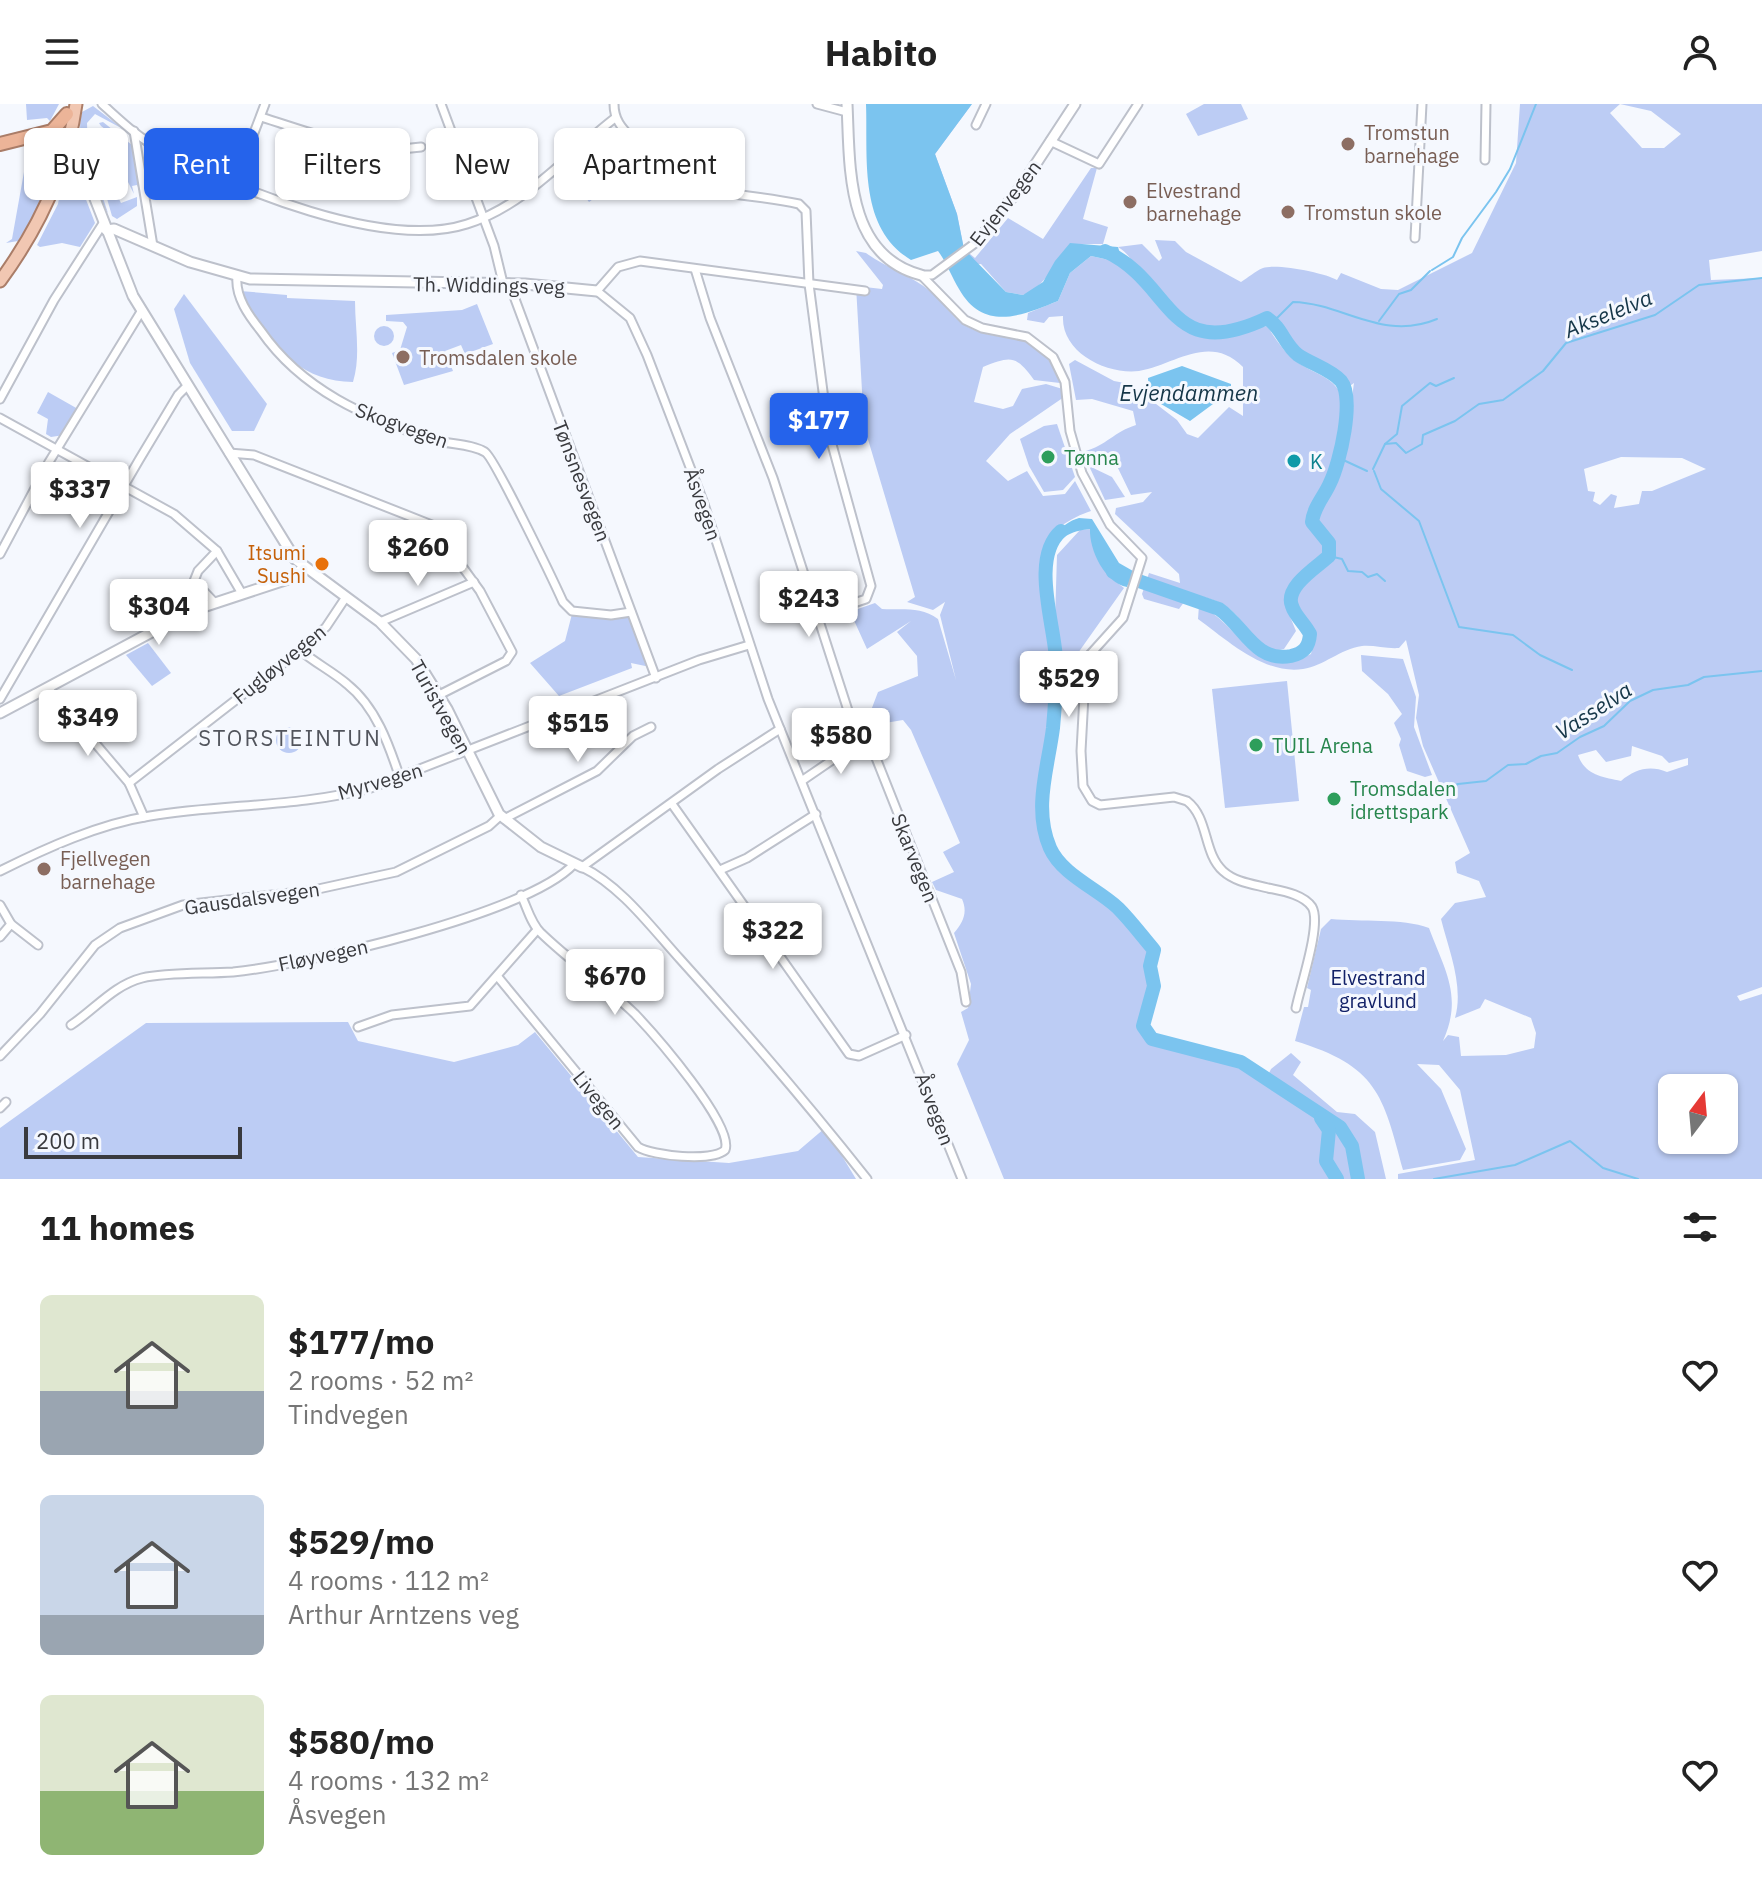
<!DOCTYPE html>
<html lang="en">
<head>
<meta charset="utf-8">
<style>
  body { margin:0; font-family:"IBM Plex Sans",sans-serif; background:#f6f6f6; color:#222; height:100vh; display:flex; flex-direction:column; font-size:30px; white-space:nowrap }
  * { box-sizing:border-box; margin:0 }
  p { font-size:26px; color:#767676 }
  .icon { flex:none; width:44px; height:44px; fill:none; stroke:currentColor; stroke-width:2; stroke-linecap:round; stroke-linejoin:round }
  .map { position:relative; height:1075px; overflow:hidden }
  .panel { display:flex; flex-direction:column; background:#fff; flex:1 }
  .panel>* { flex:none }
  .hud { position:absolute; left:24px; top:24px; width:800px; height:72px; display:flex; gap:16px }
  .needle { width:52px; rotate:16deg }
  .fabs { position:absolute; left:1658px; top:970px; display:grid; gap:16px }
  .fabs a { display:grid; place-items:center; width:80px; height:80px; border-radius:12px; background:#fff; box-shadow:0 2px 6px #0004; font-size:40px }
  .scale { position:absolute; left:24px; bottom:20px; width:218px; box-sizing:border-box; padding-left:8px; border:4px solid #393a3e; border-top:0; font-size:22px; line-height:28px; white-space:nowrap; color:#393a3e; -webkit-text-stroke:6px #f5f8fe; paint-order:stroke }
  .price { position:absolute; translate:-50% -68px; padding:0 18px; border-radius:8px; background:#fff; color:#222; font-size:26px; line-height:52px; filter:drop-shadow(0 2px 4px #0008) }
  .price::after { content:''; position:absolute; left:50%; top:48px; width:24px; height:18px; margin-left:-12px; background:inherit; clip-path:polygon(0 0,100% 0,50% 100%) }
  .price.current { background:#2563eb; color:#fff }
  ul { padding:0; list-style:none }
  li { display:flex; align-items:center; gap:24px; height:200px; padding:0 40px }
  li span { display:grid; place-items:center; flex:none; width:224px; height:160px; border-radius:12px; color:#555 }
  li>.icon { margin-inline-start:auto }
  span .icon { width:96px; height:96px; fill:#fffc; stroke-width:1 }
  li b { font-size:34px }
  h2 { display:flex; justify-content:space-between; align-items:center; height:96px; padding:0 40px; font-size:34px }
  .tag { padding:0 28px; border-radius:12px; background:#fff; box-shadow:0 2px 6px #0004; font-size:28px; line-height:72px }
  .tag.current { background:#2563eb; color:#fff }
  header { display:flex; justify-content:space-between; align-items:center; height:104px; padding:0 40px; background:#fff; font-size:36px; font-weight:700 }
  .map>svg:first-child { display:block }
</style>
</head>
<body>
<header><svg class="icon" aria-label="menu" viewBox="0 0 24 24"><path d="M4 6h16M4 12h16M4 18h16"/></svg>Habito<svg class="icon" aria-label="person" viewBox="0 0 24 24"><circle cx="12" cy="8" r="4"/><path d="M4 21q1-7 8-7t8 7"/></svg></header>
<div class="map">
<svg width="1762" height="1075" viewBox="0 0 1762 1075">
  <rect width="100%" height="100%" fill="#f5f8fe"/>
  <!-- green -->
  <g fill="#bcccf4" fill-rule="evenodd">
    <path d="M26,0H59L50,17L47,14L27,16Z"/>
    <path d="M972,0L935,50L957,110L964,145L975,154L1008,114L1043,135L1091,64H1097L1083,115L1108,123L1103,140H1070C1056,158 1045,183 1023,191L1006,188L981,160L963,161L884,58Z"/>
    <path d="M1204,0H1241L1248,15L1198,32L1186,10Z"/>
    <path d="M1520,0H1762V147L1709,156L1711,176L1762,174V883L1737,892L1740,897L1762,890V1075H1398V1070L1475,1056L1460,986L1439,961L1417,960L1441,985L1466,1045L1460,1056L1403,1066C1383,990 1377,962 1295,937L1304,903H1308L1311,886L1307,884L1321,825L1331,815C1361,818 1402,814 1429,824C1445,867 1463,892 1443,937L1448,931L1459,933L1461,952L1506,951L1534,944L1536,929L1531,914L1485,895L1480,904L1455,914C1464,882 1449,847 1441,815L1455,799L1486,793L1479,777L1457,769L1455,758L1470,749L1423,642L1416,614L1419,591L1406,536L1399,544C1387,545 1374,541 1362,542C1340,545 1324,562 1303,565C1264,571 1227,536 1198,515L1199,501C1241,521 1255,578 1311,550L1315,531L1300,504L1286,503L1296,527L1284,545C1255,552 1249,521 1231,506C1219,496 1205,493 1190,490L1179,505L1144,495L1142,490L1149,469L1180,479L1179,470L1115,410L1116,404L1143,398L1152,388L1131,391L1115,358L1086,355L1083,348C1108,341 1113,328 1136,321L1133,307L1092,295L1076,296L1069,260L1075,256L1114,277L1130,280L1177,316L1187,330L1198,334L1229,303L1243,312V263C1209,229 1175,261 1139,267C1107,271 1061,249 1063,212L1049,213L1044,219L1027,216L1028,209L1058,197L1070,169L1091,152L1123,159L1171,212L1198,228L1231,229L1267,222C1276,235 1286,252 1300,260C1312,268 1328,272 1337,284C1356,307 1329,369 1318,392L1327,396L1342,363L1354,279L1347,284C1333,266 1311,262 1295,247C1283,235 1281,222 1267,213L1240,224L1200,226C1176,212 1152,192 1138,168C1131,156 1130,151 1118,143L1142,140L1159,157L1162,154L1155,136L1175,137L1186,148L1241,178C1248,174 1255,167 1263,164C1276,159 1326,169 1337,176L1341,169L1381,185L1398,186L1472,149L1516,59ZM1620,0L1651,7L1681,30L1664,44H1642L1610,9ZM1621,353L1682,354L1706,365L1652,387H1642L1639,400L1614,404L1617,392L1611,390L1600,401L1593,397L1595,388L1588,387L1584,365ZM1632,642L1662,652L1669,659L1688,654V661L1667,668C1650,661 1635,665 1621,677C1602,673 1585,671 1578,651L1596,646L1606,658L1631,652ZM1672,984H1724V1036H1672Z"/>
    <path d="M93,2L123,25L95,10L87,19L88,49L108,109C92,83 74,38 82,8Z"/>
    <path d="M103,18L132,41L140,87L137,81L132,82L134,90L125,72L122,38L101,22L99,19Z"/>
    <path d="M45,36L51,43C53,75 35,111 18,137L6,139L12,135L29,40Z"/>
    <path d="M95,53L111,77L115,96L119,95L121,99L137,93V102L117,115L112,112Z"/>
    <path d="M584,57L606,86L589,98L568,69Z"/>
    <path d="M72,59L95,119L80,143L62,139L40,143L37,141L58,100L65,60Z"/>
    <path d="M856,147L866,149C886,164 911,171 930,187C943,197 951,213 966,222C1006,244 1039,218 1060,279L1034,276C1016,251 1011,252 983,263L974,298L1003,305L1013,302L1022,285L1046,280L1066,286L1067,291L1010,330L986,357L1008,377L1027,367L1043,392L1065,390L1075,377L1091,407C1072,413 1046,428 1042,449C1035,483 1046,519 1050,552C1058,612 1027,690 1051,745C1062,772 1098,785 1119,805C1131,818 1143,833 1154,847L1150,863L1155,883L1143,923L1153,936L1242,959L1266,975L1271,965L1291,949L1301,958L1293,971L1337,1008L1355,1010L1375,1028L1386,1075H1004L957,960L969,936L961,908L968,904L971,880L954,829C963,818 968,809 962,795L936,786L932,778L954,768L943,748L960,739L911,626L903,616L885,619L870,609L878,588L918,572L917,552L897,528L911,517L867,545L852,512L855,506L875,499L882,505C902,506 921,502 938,515L956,576L940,511L945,498L933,506L907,498L915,493L864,322L856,182L882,185L883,181Z"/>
    <path d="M240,187L287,191V194L355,197C355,224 361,252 353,278C294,278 266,233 240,187Z"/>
    <path d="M184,190L267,300L254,327H232L190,259L174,205Z"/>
    <path d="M477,200L493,240L465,250L461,241L445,247L453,267L404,281L392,249L400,246L407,223L403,218L386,217V211L462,206Z"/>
    <circle cx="384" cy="232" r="10"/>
    <path d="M48,288L78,305L64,331L51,333L46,330L48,315L37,309Z"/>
    <path d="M1057,320L1075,373L1063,386L1044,388L1029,362L1020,335L1044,322Z"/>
    <path d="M1089,362L1112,373L1125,393L1105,396Z"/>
    <path d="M1091,425L1110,473L1124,484L1078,549L1074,576L1065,584L1055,516L1057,451L1080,426Z"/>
    <path d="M572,510L630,512L650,563L631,559L632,564L559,592L530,559L565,537Z"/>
    <path d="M148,539L171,569L152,582L126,551Z"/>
    <path d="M1361,551L1403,555L1416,593L1414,623L1432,671L1425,673L1407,667L1399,641L1401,635L1394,619L1402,610L1388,590L1362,567Z"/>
    <path d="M1287,577L1299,697L1225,704L1212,585Z"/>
    <circle cx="289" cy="636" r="13"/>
    <path d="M348,918L358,937L454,958L518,941L535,928L638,1053L729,1059L798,1047L825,1024L856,1075H0V1024L146,919Z"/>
  </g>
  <!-- water -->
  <g fill="#7bc4ef">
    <path d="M866,0H972L935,50L957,110L964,145L1006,188L1023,191L1043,178L1055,157L1070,139L1118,143L1123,159L1091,152L1070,169L1058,197C1023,211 984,229 959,185C951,172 947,159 938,147L911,156C858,124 868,55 866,0Z"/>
    <path d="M1182,262L1231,280V295L1213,300L1190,317L1149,293L1148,274Z"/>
    <path d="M1079,414L1092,415L1119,459L1133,467L1127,483C1105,479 1089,446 1090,425C1069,427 1059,434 1048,452C1053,434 1059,420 1079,414Z"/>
  </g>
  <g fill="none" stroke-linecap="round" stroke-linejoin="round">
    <!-- stream -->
    <g stroke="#7bc4ef" stroke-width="2">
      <path d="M1432,166L1453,153L1462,134L1496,88L1510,65L1536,0"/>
      <path d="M1379,217L1399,190L1411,186L1430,167"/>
      <path d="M1273,218L1293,198C1343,199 1382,238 1437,215"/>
      <path d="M1385,340L1397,330L1402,302L1430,279L1436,282L1454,274"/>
      <path d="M1339,354L1367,367"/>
      <path d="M1373,365L1385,340L1396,339L1406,349L1422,340L1423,331L1455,317L1479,300L1503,296L1543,267L1566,239L1655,211L1699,181L1762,174"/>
      <path d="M1374,367L1381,385L1419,417L1459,523L1513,531L1540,551L1572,566"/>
      <path d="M1329,452L1342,455L1348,467L1362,468L1368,473L1377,470L1385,477"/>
      <path d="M1447,685L1458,680L1486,677L1508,661L1526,660L1541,652L1557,649L1580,633L1604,622L1630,597L1653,586L1688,581L1704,573L1762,567"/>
      <path d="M1434,1075L1515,1061L1570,1037L1603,1064L1638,1075"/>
    </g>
    <!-- river -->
    <g stroke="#7bc4ef" stroke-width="14">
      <path d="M1105,147C1175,179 1166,262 1267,214C1282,224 1284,240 1298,251C1311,260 1330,265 1341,277C1355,294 1340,359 1330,379C1324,393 1314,402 1312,418L1329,439V452C1317,463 1284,483 1292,502C1295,512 1305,520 1310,530C1309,543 1304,549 1291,552C1255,559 1244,522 1219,505L1113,468"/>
      <path d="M1061,427C1030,454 1055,522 1056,556C1057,578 1055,602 1053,624C1048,664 1033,704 1050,744C1062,771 1098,785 1118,804C1131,817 1142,832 1154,846L1150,862L1154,882L1143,922L1152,935L1241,958L1340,1023L1352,1042L1358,1075"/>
      <path d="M1321,1014L1329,1026L1326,1057L1337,1075"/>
    </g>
    <!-- minor casing -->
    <g stroke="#bdc1cb" stroke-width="11">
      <g id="minor">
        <path d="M102,0C120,16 138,34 160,45C235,84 383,147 467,120C525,102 568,50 615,14"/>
        <path d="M441,0L494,142L503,179"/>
        <path d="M614,0C614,17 623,25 634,37C692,99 725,84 799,100L806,107L809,180L828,326L871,482L866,495L818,511"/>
        <path d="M817,0L847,8"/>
        <path d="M261,13C313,29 364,51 421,43"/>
        <path d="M976,21L986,0"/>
        <path d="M134,27L153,142"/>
        <path d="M1050,37L1099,60L1138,0"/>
        <path d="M1485,56L1486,0"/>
        <path d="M234,81L265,0"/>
        <path d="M1415,134L1422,0"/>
        <path d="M695,165L710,214L773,374L854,625L876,654L961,868L966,898"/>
        <path d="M921,171L965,216L982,224L1027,233L1053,253L1065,278L1070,327L1082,369L1110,421L1142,454L1123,514L1086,555L1081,647L1083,682L1092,697L1100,701L1174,693L1187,697C1209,714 1203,749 1223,767C1235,778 1252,780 1268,784C1282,787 1303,790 1312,803C1322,820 1300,883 1296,904"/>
        <path d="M921,171H932L978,137"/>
        <path d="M237,173C235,193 249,212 261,227C302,286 366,314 432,335C448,341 470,339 485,348C494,353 554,478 563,498L572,507L611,511L631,508"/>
        <path d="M509,179L656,574"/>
        <path d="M865,187L640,157L618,163L597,187L630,214L647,251L703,397L768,595L962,1075"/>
        <path d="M0,295L54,196L104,118"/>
        <path d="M0,314L174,410L217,447L241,488"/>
        <path d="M229,349L254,351L432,421L480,487L512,548L506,557L439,591"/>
        <path d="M0,450L49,358L142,206"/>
        <path d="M214,498L194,477L198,467L217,447"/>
        <path d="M380,518L474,478"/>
        <path d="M300,546C315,559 332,567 347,580C376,603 389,641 400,674"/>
        <path d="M49,585L129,679L144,713"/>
        <path d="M0,595L139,356L178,291L187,282"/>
        <path d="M780,625L718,665L582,763C621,782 651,823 680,855C745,927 807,999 867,1075"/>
        <path d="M803,676L860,637"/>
        <path d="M129,679L300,546L326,523L346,493"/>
        <path d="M672,700L849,950L859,952L906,931"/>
        <path d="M504,715L597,667L633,632L651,623"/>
        <path d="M720,766L747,754L816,710"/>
        <path d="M0,767C46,744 99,720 150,712C223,700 300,703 371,684L699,556L749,541"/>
        <path d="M0,801L11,820L38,841"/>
        <path d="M0,833L11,820"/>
        <path d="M498,873L638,1043C653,1052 712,1058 725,1046C735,1022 654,930 635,910C605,881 571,858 541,829C531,820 527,803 521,791"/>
        <path d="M71,921C94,906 114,881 142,874C168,868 205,870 233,868C304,861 528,810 574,760"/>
        <path d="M358,923L392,911L470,902L537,826"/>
        <path d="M0,952L40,910L95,841L120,824L183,801L309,787L396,768L489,722L500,712"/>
        <path d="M0,1004L6,998"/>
      </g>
    </g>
    <!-- tertiary casing -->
    <g stroke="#bdc1cb" stroke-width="13">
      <g id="tertiary">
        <path d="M847,0C850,62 845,151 921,171"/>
        <path d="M62,38L72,43L83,64L133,192L295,455L380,518L416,555L447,605L499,710L541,743L582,763"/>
        <path d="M106,126L114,125L190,158L250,175L525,180L597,187"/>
        <path d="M978,137L1022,81L1075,0"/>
        <path d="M0,609L191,507L291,474L304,463"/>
      </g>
    </g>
    <!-- primary casing -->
    <g stroke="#aa7d68" stroke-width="15">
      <path id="primary" d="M0,177C39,124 67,65 76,0"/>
    </g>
    <!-- trunk casing -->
    <g stroke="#aa7d68" stroke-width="16">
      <path id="trunk" d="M0,40L52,27L67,10"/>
    </g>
    <!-- minor -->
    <use href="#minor" stroke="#fff" stroke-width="7"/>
    <!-- tertiary -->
    <use href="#tertiary" stroke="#fff" stroke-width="9"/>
    <!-- primary -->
    <use href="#primary" stroke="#f1c7b2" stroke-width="11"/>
    <!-- trunk -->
    <use href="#trunk" stroke="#ecb498" stroke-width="12"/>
  </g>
  <!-- markers -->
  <g fill="#8d6e63" stroke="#f5f8fe" stroke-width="3">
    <circle cx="1348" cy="40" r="8"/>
    <circle cx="1130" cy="98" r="8"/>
    <circle cx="1288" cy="108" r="8"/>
    <circle cx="403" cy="253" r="8"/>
    <circle cx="44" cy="765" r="8"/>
  </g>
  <g fill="#2e9e5b" stroke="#f5f8fe" stroke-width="3">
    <circle cx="1048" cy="353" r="8"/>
    <circle cx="1256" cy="641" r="8"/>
    <circle cx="1334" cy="695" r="8"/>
  </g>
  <circle fill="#0f9aa8" stroke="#f5f8fe" stroke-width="3" cx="1294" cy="357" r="8"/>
  <circle fill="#e8710a" stroke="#f5f8fe" stroke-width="3" cx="322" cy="460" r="8"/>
  <g text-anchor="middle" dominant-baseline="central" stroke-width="6" stroke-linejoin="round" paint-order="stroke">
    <!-- education labels -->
    <g font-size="20" fill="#785e54" stroke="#f5f8fe" text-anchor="start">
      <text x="1364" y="28">Tromstun<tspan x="1364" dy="23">barnehage</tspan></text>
      <text x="1146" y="86">Elvestrand<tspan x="1146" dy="23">barnehage</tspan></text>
      <text x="1304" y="108">Tromstun skole</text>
      <text x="419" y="253">Tromsdalen skole</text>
      <text x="60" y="754">Fjellvegen<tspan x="60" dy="23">barnehage</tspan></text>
    </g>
    <!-- street labels -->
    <g font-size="20" fill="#393a3e" stroke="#f5f8fe">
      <text transform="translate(1005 99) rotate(-52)">Evjenvegen</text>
      <text transform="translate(489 181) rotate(1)">Th. Widdings veg</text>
      <text transform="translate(402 321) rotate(20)">Skogvegen</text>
      <text transform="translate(582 377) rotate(69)">Tønsnesvegen</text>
      <text transform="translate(703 400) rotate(71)">Åsvegen</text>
      <text transform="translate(279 560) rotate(-39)">Fugløyvegen</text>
      <text transform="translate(441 603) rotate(61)">Turistvegen</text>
      <text transform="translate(380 677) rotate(-16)">Myrvegen</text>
      <text transform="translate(915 754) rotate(68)">Skarvegen</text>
      <text transform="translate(252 794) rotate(-8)">Gausdalsvegen</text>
      <text transform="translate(323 851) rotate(-12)">Fløyvegen</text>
      <text transform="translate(599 996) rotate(51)">Livegen</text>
      <text transform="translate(935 1005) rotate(69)">Åsvegen</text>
    </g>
    <!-- leisure labels -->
    <g font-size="20" fill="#27864d" stroke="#f5f8fe" text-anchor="start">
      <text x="1064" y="353">Tønna</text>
      <text x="1272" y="641">TUIL Arena</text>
      <text x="1350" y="684">Tromsdalen<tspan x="1350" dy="23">idrettspark</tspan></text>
    </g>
    <!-- culture labels -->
    <g font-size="20" fill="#0d838f" stroke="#f5f8fe" text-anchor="start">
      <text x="1310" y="357">K</text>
    </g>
    <!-- food labels -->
    <g font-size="20" fill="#c56008" stroke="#f5f8fe" text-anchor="end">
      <text x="306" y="448">Itsumi<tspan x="306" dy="23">Sushi</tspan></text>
    </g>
    <!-- park labels -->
    <g font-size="20" fill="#122168" stroke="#f5f8fe">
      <text x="1378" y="873">Elvestrand<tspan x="1378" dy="23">gravlund</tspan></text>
    </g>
    <!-- water labels -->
    <g font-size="22" font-style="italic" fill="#153648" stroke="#f5f8fe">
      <text transform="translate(1608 209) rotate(-22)">Akselelva</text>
      <text x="1189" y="288">Evjendammen</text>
      <text transform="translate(1593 606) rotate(-33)">Vasselva</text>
    </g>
    <!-- neighbourhood labels -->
    <g font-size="22" letter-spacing="2" fill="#52555d" stroke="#f5f8fe">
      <text x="290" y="633">STORSTEINTUN</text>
    </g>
  </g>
</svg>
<div class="fabs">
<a><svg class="needle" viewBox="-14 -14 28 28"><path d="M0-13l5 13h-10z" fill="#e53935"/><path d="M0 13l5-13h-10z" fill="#767676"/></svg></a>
</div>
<div class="scale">200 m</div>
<b class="price current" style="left:819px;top:357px">$177</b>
<b class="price" style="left:80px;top:426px">$337</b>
<b class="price" style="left:418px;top:484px">$260</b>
<b class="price" style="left:809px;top:535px">$243</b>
<b class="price" style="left:159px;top:543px">$304</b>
<b class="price" style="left:1069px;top:615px">$529</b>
<b class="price" style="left:88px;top:654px">$349</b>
<b class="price" style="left:578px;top:660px">$515</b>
<b class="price" style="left:841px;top:672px">$580</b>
<b class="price" style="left:773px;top:867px">$322</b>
<b class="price" style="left:615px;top:913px">$670</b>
<div class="hud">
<a class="tag">Buy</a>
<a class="tag current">Rent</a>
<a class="tag">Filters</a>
<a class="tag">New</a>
<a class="tag">Apartment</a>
</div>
</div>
<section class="panel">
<h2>11 homes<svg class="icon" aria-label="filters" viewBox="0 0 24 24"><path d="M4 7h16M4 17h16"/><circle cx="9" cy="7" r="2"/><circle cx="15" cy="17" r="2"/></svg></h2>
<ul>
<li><span style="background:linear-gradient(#dfe7d0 60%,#9aa5b1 0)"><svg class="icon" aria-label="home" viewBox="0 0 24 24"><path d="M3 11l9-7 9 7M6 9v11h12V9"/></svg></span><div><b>$177/mo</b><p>2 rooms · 52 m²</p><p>Tindvegen</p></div><svg class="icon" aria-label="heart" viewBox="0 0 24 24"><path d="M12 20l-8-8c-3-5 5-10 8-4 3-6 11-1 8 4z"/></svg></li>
<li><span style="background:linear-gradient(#c9d6e8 75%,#9aa5b1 0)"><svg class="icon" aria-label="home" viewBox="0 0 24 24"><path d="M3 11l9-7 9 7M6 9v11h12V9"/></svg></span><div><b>$529/mo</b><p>4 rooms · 112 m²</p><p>Arthur Arntzens veg</p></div><svg class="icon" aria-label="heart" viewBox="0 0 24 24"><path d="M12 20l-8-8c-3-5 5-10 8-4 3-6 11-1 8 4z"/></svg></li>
<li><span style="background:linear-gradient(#dfe7d0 60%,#8fb573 0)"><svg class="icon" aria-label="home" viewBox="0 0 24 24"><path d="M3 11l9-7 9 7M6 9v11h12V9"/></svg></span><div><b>$580/mo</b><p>4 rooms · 132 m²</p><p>Åsvegen</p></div><svg class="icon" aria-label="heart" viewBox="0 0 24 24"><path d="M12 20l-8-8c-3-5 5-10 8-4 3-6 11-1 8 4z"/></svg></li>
</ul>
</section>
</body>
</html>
